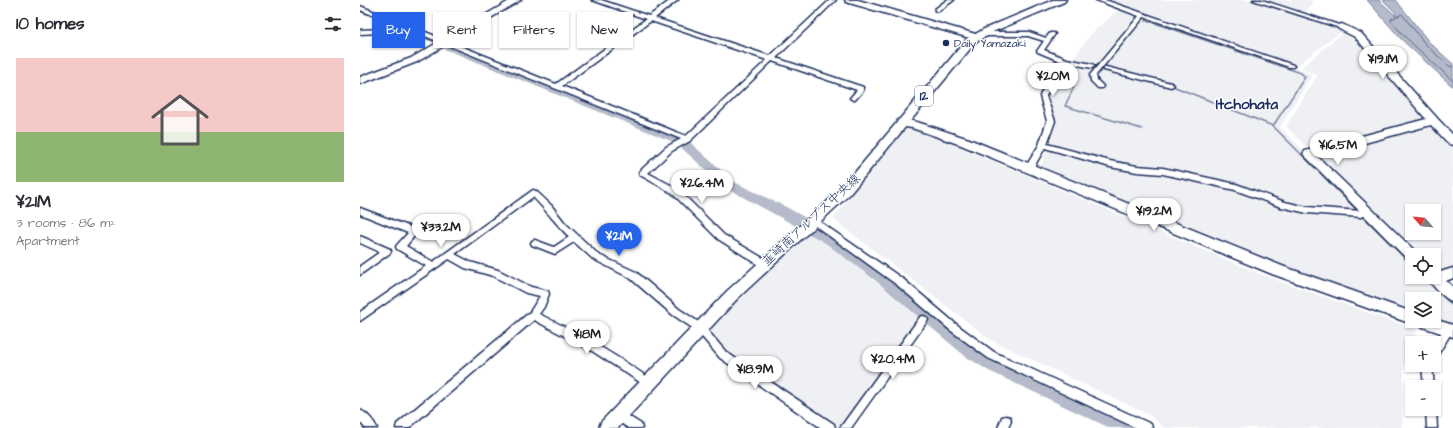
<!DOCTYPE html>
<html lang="en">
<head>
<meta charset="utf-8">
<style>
  body { margin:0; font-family:"Architects Daughter","Klee One",sans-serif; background:#f7f7f7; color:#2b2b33; height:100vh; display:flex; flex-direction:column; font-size:15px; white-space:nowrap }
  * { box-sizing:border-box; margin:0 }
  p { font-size:13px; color:#7c7c81 }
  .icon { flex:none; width:22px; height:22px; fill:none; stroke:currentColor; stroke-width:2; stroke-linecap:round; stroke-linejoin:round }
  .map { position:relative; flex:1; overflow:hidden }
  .details { display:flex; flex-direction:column; background:#fff; width:360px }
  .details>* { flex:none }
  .guide { position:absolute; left:12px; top:12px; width:380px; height:36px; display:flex; gap:8px }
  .needle { width:26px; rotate:297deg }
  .buttons { position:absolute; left:1045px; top:204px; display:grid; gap:8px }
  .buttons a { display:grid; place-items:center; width:36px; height:36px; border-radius:0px; background:#fff; box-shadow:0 1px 3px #0004; font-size:20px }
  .price { position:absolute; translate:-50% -34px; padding:0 9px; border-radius:14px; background:#fff; color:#222; font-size:13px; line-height:26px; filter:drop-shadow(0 1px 2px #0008) }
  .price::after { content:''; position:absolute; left:50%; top:24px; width:12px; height:9px; margin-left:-6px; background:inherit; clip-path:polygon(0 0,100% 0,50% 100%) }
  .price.selected { background:#2563eb; color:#fff }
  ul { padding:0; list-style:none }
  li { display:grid; align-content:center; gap:8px; height:212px; padding:0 16px }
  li+li { border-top:1px solid #e1e1e2 }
  li span { display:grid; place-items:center; height:124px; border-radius:0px; color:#555 }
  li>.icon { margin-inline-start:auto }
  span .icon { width:72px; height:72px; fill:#fffc; stroke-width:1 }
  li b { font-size:17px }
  h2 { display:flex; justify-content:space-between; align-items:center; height:48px; padding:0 16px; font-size:17px }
  .chip { padding:0 14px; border-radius:0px; background:#fff; box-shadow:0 1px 3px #0004; font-size:14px; line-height:36px }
  .chip.selected { background:#2563eb; color:#fff }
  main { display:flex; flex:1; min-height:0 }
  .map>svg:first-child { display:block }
</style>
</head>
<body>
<main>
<section class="details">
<h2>10 homes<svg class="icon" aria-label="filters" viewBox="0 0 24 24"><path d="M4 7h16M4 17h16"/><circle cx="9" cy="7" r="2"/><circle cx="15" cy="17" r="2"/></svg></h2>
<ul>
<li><span style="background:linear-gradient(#f6c9c9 60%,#8fb573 0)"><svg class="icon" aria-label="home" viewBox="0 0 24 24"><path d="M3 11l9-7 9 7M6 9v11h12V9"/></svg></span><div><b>¥21M</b><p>3 rooms · 86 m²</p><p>Apartment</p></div></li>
</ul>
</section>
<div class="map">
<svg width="1093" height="428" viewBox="0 0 1093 428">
  <rect width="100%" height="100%" fill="#fff"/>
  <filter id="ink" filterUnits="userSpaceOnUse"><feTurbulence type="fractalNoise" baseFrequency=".025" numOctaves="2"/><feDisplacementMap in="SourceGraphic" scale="8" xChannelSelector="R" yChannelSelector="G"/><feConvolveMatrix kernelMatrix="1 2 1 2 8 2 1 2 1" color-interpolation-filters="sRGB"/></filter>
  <g filter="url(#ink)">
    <!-- built -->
    <g fill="#eff0f4" fill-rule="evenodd">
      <path d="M748,0H891L984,29L935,67L952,75L920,127L1052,260V277H1069L1093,301V327L1074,320V299H1052V313L924,268L680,166L691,143L696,121L688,96L693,85L732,33L763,5Z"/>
      <path d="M905,0H951L953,3L945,13Z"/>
      <path d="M985,31L994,35L1068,120L949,150L926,126L958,75L941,68Z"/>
      <path d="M1073,125L1093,145V269L1076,274L1074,272V255H1057L956,156ZM1052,211H1074V233H1052Z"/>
      <path d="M544,126L552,127L905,276L1057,330L1044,366L1042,428H805L789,415L631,340L473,219Z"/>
      <path d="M447,231L471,246L559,317L478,428L368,353L348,330Z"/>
    </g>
    <!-- water -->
    <path fill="#b5bbca" stroke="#77839f" d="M1007,0H1019L1036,16L1035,12L1023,0H1036L1069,42L1093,64V87L1041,39Z"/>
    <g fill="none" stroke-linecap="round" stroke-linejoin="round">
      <!-- shore -->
      <path stroke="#596789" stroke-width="1" d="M1093,67L1089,66L1066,45L1042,14L1031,19V21L1044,36L1093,81"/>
      <!-- stream-far1 -->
      <g stroke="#77839f" stroke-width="1.5">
        <path d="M0,11L77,43"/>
        <path d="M786,20L941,73L945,77L913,126"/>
        <path d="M730,67L763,75"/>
        <path d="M700,73L695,79L714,87L705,106L782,129"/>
        <path d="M810,85L913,126L970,183"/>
      </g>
      <!-- stream -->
      <g stroke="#77839f" stroke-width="2">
        <path d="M969,182L1052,265"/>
        <path d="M1064,277L1093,306"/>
      </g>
      <!-- river -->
      <path fill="#b5bbca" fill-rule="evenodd" d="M86,43L324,137L374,182L428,208L477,236L526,273L615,346L641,361L774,422L776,428H750L629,371L605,356L516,281L467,244L418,216L366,188L316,143L82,48L81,46Z"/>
      <!-- street casing -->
      <g stroke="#1b2f5e" stroke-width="3">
        <g id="street">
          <path d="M232,0H241L289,16L311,0H318L295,18L410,56L470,0H476L416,58L503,87V91L495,100H493L490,98L497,90L412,61L330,141L312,151L288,173L318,189L364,235L408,261L409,264L408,267L405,268L402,267L358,239L312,193L280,175L279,173L280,171L306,147L321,139L40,26L21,33L0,34V30L21,29L35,24L0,10V6L196,84L286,19ZM291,21L407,60L326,136L202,86Z"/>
          <path d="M587,0H594L579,11H575V9Z"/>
          <path d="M736,0H745L933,65L934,66L933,67H929L784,17L736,75L737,80L743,86L742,88H738L731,81L730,75L779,16Z"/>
          <path d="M893,0H902L985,27L984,28H980Z"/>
          <path d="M627,32H669L686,38L690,33H694L695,34L684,50L707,59L732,64L735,66L732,68L708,63L693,81L686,96L695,121L687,144L750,161L777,166L803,168L876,184L925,202L947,207L1001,211L1007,209L1010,210L1011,212L1010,214L1001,217L947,213L921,207L875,190L803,174L777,172L750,167L685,148L672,170H666L665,168L679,145L687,121L680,96L688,79L702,62L678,52L677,51L684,41L668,36H628L618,39L615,37Z"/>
          <path d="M746,67L811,83L814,85L811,87L744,70V68Z"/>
          <path d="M173,190L176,191L191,205L205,223L239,255L276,272L319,309L343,325L366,352L474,424L475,428H461L360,358L337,331L313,315L270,278L233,259L214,242L195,254L172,245L171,243L172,241L175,240L194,247L209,237C196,224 186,210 173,197L95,254L110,262L138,270L171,287L188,291L189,294L184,307L179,314C219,333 256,355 292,380L294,383L292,386L289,388L286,386L229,349L174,320L49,428H36L37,424L170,312L180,296L166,293L133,276L105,268L89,259L0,321V312L66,266L37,249L36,247L37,245L48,233L0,214V208L56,229L57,233L46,246L73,262Z"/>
          <path d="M453,217L543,279L596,324L634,352L791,424L792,428H776L628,358L590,330L537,285L450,222L449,220L450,218Z"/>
          <path d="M0,236L30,249L31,251L30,253L0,275V266L20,252L0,243Z"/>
          <path d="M563,316L566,317L568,320L566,323L491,428H480L560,317Z"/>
          <path d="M1088,326L1091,327L1093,330L1077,356L1074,357V344L1085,327Z"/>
          <path d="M1062,365H1072L1074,387H1064Z"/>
          <path d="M1074,405L1076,409L1077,428H1067L1066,409H1074Z"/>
          <path d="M0,410C7,413 14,421 17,428H5L0,422Z"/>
          <path d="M259,410L281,424L282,428H268L255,419L254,415L255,411Z"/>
          <path d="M646,416L650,417L651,421L648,428H638L642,417Z"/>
        </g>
      </g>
      <!-- secondary casing -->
      <g stroke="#1b2f5e" stroke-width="3">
        <g id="secondary">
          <path d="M151,0H161L57,62L0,84V77L51,58Z"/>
          <path d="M485,0H498L619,35L621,37L619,39H613L486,2Z"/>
          <path d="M982,24L1001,33L1077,118L1093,135V145L1089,144L1071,125L957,156L1056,252L1058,255H1052V261L1048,260L943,154L945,151L949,150L1066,119L995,37L979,29L977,27L979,25Z"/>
          <path d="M542,119L557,122L609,139L922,266L1052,312V321H1074V319L1093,325V337L1057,325L1056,323L1052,324L912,274L601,145L552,128L538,126L537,123L538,120Z"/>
          <path d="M1093,268V278L1086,281L1093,287V302C1084,298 1072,286 1067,277H1074V272L1077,273Z"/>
        </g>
      </g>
      <!-- primary casing -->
      <g stroke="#1b2f5e" stroke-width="3">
        <path id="primary" d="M693,0H706L704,2L630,33L615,43L489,195L377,299L258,428H239L241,422L367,291L481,189L607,39L624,29Z"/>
      </g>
      <!-- street -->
      <use href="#street" fill="#fff" fill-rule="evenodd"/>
      <!-- secondary -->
      <use href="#secondary" fill="#fff" fill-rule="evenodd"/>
      <!-- primary -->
      <use href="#primary" fill="#fff" fill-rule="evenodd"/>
    </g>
  </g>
  <!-- markers -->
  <circle fill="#1b2f5e" stroke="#fff" stroke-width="1.5" cx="586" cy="43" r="4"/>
  <g text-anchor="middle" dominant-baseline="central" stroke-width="3" stroke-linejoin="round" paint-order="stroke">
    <!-- far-poi labels -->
    <g font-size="11" fill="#1b2f5e" stroke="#fff" text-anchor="start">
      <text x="594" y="43">Daily Yamazaki</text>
    </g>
    <!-- shield labels -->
    <rect fill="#fff" stroke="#5f6d8e" stroke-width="1" x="555" y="86" width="18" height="20" rx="3"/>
    <g font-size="12" font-weight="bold" fill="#1b2f5e">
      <text x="564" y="96">12</text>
    </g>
    <!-- street labels -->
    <g font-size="13" fill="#1b2f5e" stroke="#fff">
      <text transform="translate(451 220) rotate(-43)">韮崎南アルプス中央線</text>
    </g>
    <!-- quarter labels -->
    <g font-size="15" font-weight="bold" fill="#1b2f5e" stroke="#fff">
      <text x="887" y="104">Itchohata</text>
    </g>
  </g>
</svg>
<div class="buttons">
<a><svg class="needle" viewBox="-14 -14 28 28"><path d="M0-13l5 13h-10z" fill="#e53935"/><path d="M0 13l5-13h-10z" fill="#7c7c81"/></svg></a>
<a><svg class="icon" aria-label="locate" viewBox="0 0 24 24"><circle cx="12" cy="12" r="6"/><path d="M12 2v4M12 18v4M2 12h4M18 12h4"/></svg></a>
<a><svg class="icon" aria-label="layers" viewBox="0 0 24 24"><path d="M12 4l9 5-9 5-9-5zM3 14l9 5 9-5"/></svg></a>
<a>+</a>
<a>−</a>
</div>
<b class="price" style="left:1023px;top:80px">¥19.1M</b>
<b class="price" style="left:693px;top:97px">¥20M</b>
<b class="price" style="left:978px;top:166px">¥16.5M</b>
<b class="price" style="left:342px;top:204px">¥26.4M</b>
<b class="price" style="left:794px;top:232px">¥19.2M</b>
<b class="price" style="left:81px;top:248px">¥33.2M</b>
<b class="price selected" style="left:259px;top:257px">¥21M</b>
<b class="price" style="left:227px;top:355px">¥18M</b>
<b class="price" style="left:533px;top:380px">¥20.4M</b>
<b class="price" style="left:395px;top:390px">¥18.9M</b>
<div class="guide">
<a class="chip selected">Buy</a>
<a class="chip">Rent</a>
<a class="chip">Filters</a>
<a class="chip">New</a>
</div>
</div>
</main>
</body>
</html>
